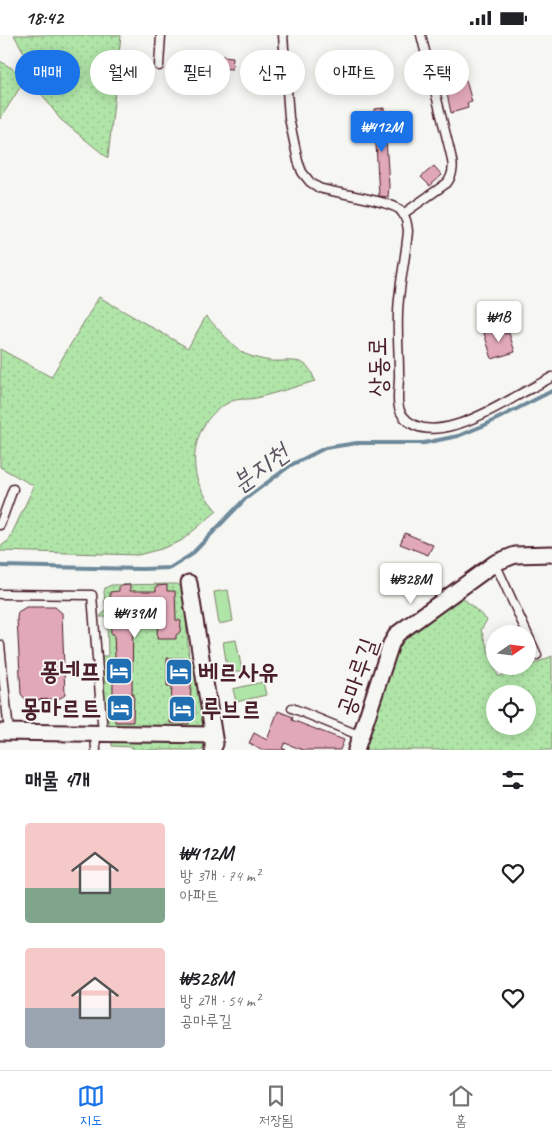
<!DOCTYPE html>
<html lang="ko">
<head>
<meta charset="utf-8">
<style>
  body { margin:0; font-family:Caveat,"Poor Story",sans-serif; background:#f6f6f6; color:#202124; height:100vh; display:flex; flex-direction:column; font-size:19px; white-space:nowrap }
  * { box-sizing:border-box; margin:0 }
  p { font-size:16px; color:#757577 }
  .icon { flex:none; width:28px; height:28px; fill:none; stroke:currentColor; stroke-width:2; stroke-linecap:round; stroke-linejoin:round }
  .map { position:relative; height:715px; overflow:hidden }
  .details { display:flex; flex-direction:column; background:#fff; flex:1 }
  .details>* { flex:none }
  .top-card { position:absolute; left:15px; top:15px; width:522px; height:45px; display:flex; gap:10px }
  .needle { width:32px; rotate:76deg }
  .tools { position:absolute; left:486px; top:590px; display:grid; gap:10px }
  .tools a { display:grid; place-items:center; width:50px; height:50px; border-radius:50%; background:#fff; box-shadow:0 2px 12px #0003; font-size:25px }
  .price { position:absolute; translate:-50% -42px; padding:0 11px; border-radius:5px; background:#fff; color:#222; font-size:16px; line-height:32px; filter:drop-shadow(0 1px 2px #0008) }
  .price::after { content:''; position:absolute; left:50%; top:30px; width:15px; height:11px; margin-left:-8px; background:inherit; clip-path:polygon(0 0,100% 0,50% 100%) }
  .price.on { background:#1a73e8; color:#fff }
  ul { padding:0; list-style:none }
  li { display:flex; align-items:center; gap:15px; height:125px; padding:0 25px }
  li span { display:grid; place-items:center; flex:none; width:140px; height:100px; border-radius:5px; color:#555 }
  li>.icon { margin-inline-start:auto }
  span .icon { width:60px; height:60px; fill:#fffc; stroke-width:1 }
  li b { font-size:21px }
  h2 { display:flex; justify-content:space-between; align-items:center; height:60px; padding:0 25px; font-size:21px }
  .chip { padding:0 18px; border-radius:22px; background:#fff; box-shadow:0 2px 12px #0003; font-size:18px; line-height:45px }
  .chip.on { background:#1a73e8; color:#fff }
  .status { display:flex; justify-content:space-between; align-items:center; height:35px; padding:0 25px; background:#fff; direction:ltr }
  .status svg { height:14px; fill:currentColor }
  .menu { display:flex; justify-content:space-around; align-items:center; height:70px; border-top:1px solid #e0e0e0; background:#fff; font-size:14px; color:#757577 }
  .menu a { display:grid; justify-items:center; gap:2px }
  .menu .on { color:#1a73e8 }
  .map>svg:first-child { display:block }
</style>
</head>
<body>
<div class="status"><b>18:42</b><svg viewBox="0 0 49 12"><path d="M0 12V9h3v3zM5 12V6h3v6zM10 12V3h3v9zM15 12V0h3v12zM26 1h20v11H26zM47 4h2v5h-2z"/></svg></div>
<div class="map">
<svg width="552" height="715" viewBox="0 0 552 715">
  <defs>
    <pattern id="grass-dots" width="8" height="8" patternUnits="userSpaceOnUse" patternTransform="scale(1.25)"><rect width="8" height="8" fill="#b0e5a8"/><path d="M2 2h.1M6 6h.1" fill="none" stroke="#99c491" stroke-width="1.8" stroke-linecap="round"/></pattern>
  </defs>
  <rect width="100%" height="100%" fill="#f6f6f2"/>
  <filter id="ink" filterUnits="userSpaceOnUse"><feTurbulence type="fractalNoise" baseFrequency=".02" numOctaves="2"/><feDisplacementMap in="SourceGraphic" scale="10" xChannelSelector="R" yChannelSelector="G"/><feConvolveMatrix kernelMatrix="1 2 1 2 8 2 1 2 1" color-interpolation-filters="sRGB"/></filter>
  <g filter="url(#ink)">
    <!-- grass -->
    <g fill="url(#grass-dots)" stroke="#7d826a" fill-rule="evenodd">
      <path d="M14,0H121L108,123L60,84L44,62L26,43L0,84V26L26,42V21Z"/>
      <path d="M99,262L188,313L206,281C214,289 236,315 245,319C252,322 263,325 271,326C293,327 307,320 315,346C295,352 276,358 256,363C248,365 237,363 230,367C201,380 189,414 197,444C201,456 209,467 217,476L181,506L161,514L138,520L0,516V512L9,505L34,451L0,432V314L51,342Z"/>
      <path d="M177,549L183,553L184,557L189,625H197L206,689L202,693L114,692L110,690L106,682L102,621H108L107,582H100L102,579L106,577L104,557L105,553L111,550Z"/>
      <path d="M461,561L487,585L481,595L498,641H501L517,632L529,631L552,621V715H362L400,609L406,599ZM495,659H528V691H495Z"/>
      <path d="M112,704L206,708L208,715H133V712L112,711Z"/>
    </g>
    <!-- pitch -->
    <g fill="#b0e5a8" stroke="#7d826a">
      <path d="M228,555L233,586L219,589L214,557Z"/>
      <path d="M236,605L242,636L228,638L223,607Z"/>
      <path d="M263,647L266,660L236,667L233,654Z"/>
    </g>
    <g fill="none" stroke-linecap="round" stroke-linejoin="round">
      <!-- stream -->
      <path stroke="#6d899a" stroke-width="4" d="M0,531L141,534L170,533L191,520L245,464L291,430L325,413L357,408H424L458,401L485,390L552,356"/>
    </g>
    <!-- building -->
    <g fill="#e1a8b8" stroke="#4a1f2b">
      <path d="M203,19L233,22L232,34L202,32Z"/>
      <path d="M466,45L472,67L467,68L468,73L451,78L446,54L453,53L452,48Z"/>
      <path d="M384,73L389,151L388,162L379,161L374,74Z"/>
      <path d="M434,131L442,140L430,151L421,142Z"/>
      <path d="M503,292L505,299L509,298L515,317L492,324L484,298Z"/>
      <path d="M405,498L433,510L428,520L400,509Z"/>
      <path d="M130,550V556H156V551L167,550V556H175L176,585L181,586L180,597L176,600V604H157L158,575L133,576L132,659H134L133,687H115V679H109V667H113V641H108V630H113L115,622L114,599H111L110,557L119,556V551Z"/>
      <path d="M26,572H55L62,578L65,660L62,662L57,664L26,665L21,659L17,583L18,577Z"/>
      <path d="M167,623H186V631H192L190,670H195V681H189V689L170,688L172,651H167Z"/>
      <path d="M278,676L293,682L292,685L344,705L340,715H303L285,708L282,713L286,715H261L249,708L254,698L267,705Z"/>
    </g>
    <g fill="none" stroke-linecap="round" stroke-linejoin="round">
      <!-- service casing -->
      <g stroke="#4a1f2b" stroke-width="11">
        <g id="service">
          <path d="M283,0L289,83L298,126L302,137L310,147L319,153C336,158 391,166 400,175C406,181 407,188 408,196C406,219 401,242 399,264C396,289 399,313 399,337C400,350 394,370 403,381C428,413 490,376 515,362C527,355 540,349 552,342"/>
          <path d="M159,31L161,0"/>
          <path d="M246,41L286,44"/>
          <path d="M403,179L447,148C455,137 453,128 450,116L421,0"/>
          <path d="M0,490L13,454"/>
          <path d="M495,528L537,620"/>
          <path d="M0,559L92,560L103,699"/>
          <path d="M0,610L9,697"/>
          <path d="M292,673L361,701"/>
          <path d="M95,698L96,715"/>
        </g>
      </g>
      <!-- minor casing -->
      <g stroke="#4a1f2b" stroke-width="19">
        <g id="minor">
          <path d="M189,548L215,709"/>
          <path d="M0,697L213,700V715"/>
          <path d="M356,715L391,609L397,599L495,528L515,520L552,519"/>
        </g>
      </g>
      <!-- service -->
      <use href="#service" stroke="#f6f6f2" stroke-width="8"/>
      <!-- minor -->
      <use href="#minor" stroke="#f6f6f2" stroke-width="15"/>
    </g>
  </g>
  <!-- icons -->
  <defs>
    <g id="hotel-square" transform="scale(1.4375)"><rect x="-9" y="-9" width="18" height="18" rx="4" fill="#1f6fb2" stroke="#f6f6f2"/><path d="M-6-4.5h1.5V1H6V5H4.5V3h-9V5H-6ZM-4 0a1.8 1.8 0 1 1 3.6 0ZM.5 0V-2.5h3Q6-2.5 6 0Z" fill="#fff"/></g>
  </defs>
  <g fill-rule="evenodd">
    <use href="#hotel-square" x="119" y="636"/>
    <use href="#hotel-square" x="179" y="637"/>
    <use href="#hotel-square" x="120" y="673"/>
    <use href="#hotel-square" x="182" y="674"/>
  </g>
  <g text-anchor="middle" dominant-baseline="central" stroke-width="4" stroke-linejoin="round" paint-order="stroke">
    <!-- street labels -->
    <g font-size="25" fill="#4a1f2b" stroke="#f6f6f2">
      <text transform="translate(378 332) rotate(-91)">상동로</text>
      <text transform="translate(357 642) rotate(-71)">공마루길</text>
    </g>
    <!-- poi labels -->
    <g font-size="25" font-weight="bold" fill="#4a1f2b" stroke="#f6f6f2" text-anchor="end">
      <text x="100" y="636">퐁네프</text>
      <text x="198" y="637" text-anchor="start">베르사유</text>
      <text x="101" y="673">몽마르트</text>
      <text x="201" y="674" text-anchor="start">루브르</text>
    </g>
    <!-- water labels -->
    <g font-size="26" font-style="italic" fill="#5b5462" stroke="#f6f6f2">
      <text transform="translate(260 433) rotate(-36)">분지천</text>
    </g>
  </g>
</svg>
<div class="tools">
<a><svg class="needle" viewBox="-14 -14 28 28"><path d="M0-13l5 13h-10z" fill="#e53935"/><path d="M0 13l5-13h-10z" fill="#757577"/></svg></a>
<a><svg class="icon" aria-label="locate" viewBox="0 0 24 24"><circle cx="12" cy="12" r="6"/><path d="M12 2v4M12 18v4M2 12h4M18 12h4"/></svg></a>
</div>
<b class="price on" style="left:382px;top:118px">₩412M</b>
<b class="price" style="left:499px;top:308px">₩1B</b>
<b class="price" style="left:411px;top:570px">₩328M</b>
<b class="price" style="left:135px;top:604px">₩439M</b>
<div class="top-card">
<a class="chip on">매매</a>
<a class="chip">월세</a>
<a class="chip">필터</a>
<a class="chip">신규</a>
<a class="chip">아파트</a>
<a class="chip">주택</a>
</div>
</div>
<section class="details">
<h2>매물 4개<svg class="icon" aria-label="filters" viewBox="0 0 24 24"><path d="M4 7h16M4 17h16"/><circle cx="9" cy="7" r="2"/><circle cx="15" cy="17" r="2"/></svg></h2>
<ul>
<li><span style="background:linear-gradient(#f6c9c9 65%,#7fa58c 0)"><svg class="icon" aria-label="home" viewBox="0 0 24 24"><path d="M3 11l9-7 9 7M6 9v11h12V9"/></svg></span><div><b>₩412M</b><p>방 3개 · 74 m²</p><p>아파트</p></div><svg class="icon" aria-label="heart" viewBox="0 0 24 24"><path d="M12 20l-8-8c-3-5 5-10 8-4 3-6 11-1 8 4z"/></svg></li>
<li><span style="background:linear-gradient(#f6c9c9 60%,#9aa5b1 0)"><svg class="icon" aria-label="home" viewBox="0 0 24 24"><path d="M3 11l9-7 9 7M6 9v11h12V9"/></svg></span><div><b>₩328M</b><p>방 2개 · 54 m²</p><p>공마루길</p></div><svg class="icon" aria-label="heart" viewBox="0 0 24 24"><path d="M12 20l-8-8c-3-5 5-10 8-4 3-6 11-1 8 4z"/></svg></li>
</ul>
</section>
<nav class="menu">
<a class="on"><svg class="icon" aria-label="map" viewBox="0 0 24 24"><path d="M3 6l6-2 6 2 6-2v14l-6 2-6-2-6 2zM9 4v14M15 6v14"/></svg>지도</a>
<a><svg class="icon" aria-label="saved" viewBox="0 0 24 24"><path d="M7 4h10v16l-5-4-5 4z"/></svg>저장됨</a>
<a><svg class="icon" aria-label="home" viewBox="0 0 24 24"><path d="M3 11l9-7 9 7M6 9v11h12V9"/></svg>홈</a>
</nav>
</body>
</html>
